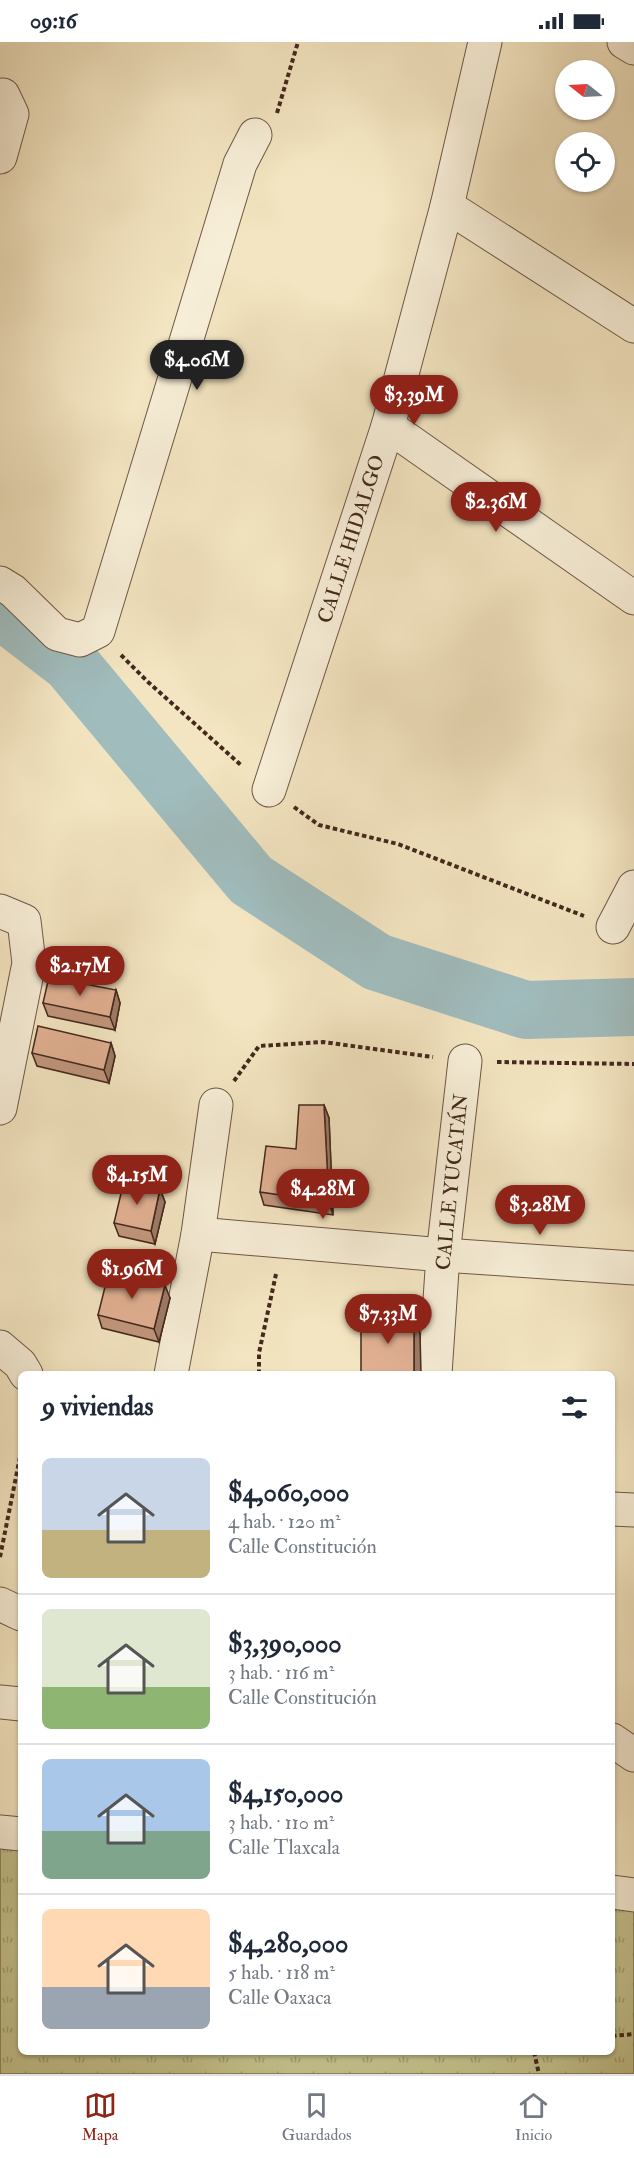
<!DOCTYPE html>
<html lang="es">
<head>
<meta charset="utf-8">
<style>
  body { margin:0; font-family:"IM FELL Double Pica",serif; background:#f6f6f7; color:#1f2937; height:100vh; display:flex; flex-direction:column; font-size:22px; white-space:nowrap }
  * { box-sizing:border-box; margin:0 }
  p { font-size:20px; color:#747a83 }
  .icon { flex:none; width:33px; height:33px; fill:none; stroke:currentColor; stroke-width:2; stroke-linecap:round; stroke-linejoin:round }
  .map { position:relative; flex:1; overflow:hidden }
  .sheet { position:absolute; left:18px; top:1329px; width:597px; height:684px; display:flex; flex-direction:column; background:#fff; border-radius:9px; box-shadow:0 2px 4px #0004 }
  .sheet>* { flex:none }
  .needle { width:39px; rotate:288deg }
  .fabs { position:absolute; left:555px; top:18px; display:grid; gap:12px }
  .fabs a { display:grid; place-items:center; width:60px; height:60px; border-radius:50%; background:#fff; box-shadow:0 2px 4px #0004; font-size:30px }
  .price { position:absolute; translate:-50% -51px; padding:0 14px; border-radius:21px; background:#8f2418; color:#fff; font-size:20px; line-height:39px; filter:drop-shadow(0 2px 3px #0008) }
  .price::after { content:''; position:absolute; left:50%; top:36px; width:18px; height:14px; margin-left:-9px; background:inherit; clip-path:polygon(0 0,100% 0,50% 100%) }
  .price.on { background:#222; color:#fff }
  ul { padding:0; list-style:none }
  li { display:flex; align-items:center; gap:18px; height:150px; padding:0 24px }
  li+li { border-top:2px solid #e0e1e3 }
  li span { display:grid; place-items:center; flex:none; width:168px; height:120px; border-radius:9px; color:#555 }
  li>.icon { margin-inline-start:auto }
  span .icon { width:72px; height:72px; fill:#fffc; stroke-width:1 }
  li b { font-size:26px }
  h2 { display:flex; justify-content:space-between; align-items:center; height:72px; padding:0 24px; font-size:26px }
  .status { display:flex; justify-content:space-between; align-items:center; height:42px; padding:0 30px; background:#fff; direction:ltr }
  .status svg { height:16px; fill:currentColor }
  .menu { display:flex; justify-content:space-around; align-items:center; height:84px; border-top:2px solid #e0e1e3; background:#fff; font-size:16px; color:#747a83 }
  .menu a { display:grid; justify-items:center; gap:3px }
  .menu .on { color:#8f2418 }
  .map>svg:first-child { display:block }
</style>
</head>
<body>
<div class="status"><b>09:16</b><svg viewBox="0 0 49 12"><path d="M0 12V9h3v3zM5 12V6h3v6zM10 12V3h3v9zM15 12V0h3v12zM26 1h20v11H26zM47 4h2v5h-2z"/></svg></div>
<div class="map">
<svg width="634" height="2032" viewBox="0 0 634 2032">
  <defs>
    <pattern id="grass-tufts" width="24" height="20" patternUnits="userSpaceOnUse" patternTransform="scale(1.5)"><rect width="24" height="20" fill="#c3c28d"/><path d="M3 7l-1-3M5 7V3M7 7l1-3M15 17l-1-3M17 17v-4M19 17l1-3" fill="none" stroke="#a09e73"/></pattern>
  </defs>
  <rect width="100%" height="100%" fill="#f3e5c1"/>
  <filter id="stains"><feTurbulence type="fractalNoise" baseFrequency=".00333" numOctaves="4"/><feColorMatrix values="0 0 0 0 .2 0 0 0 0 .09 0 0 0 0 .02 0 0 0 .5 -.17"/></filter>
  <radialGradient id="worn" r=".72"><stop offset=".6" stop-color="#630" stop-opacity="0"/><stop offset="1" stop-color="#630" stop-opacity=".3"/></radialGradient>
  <!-- grass -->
  <path fill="url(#grass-tufts)" stroke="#837555" stroke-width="1.5" d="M0,1790L21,1792V2010H612V1850L634,1853V2032H0Z"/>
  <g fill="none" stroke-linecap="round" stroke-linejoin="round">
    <!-- river -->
    <path stroke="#a0bcbd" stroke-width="58" d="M0,567L70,621L251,838L377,920L526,968L634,965"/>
    <!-- minor casing -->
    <g stroke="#6f5746" stroke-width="35">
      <g id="minor">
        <path d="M624,0L634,6"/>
        <path d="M0,115L12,72L3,53"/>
        <path d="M447,164L634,284"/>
        <path d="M388,384L634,556"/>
        <path d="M0,541L13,549L57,592L80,598L98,589L240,122L255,93"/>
        <path d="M269,748L388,384L447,164L485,0"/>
        <path d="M0,869L24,879L29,921L0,1066"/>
        <path d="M613,885L634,845"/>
        <path d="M198,1192L443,1213L634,1226"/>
        <path d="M0,1305L20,1322L26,1332"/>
        <path d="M171,1332L198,1192L216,1063"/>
        <path d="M435,1332L443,1213L465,1019"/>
        <path d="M612,1467L634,1468"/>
        <path d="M0,1562L21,1572"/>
        <path d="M0,1660L21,1662"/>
        <path d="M612,1698L634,1713"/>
        <path d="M0,1790L21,1792"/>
        <path d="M612,1850L634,1853"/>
      </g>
    </g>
    <!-- path -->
    <g stroke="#43281d" stroke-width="4" stroke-dasharray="4.5 3" stroke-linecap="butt">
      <path d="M277,71L298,0"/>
      <path d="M121,613L148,640L242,724"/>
      <path d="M294,765L319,783L398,802L584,874"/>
      <path d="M497,1020L634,1022"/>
      <path d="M234,1039L259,1004L323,1000L433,1015"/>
      <path d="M259,1332V1311L276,1232"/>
      <path d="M0,1515L21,1410"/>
      <path d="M612,1994L634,1992"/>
      <path d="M534,2010L539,2032"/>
    </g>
    <!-- minor -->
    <use href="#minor" stroke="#f7eed7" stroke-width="33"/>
  </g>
  <!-- wall -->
  <g fill="#c2977e" stroke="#43281d" stroke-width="1.5">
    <path d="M116,948L120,961L115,988L48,974L43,961Z"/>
    <path d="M111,1001L115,1014L109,1041L37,1024L32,1011Z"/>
    <path d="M324,1063L329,1076L333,1173L264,1163L260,1150L296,1107Z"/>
    <path d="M160,1147L165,1160L155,1202L119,1194L114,1181Z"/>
    <path d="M170,1256L159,1300L102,1286L98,1273Z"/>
  </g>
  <!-- shaded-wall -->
  <g fill="#9e7b67" stroke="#43281d" stroke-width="1.5">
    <path d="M116,948L120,961L115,988L110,975Z"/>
    <path d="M111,1001L115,1014L109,1041L104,1028Z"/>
    <path d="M324,1063L329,1076L333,1173L329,1160Z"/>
    <path d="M160,1147L165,1160L155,1202L151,1189Z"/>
    <path d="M165,1243L170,1256L159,1300L154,1287Z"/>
    <path d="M414,1274L420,1292L421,1332H414Z"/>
  </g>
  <!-- building -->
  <g fill="#e1b093" stroke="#43281d" stroke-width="1.5">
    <path d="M49,935L116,948L110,975L43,961Z"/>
    <path d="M38,984L111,1001L104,1028L32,1011Z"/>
    <path d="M299,1063H324L329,1160L260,1150L266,1104L296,1107Z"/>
    <path d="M124,1139L160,1147L151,1189L114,1181Z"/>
    <path d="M109,1229L165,1243L154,1287L98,1273Z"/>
    <rect x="361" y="1274" width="53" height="58"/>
  </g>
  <g text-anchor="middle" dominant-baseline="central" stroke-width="6" stroke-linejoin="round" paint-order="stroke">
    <!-- street labels -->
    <g font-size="20" fill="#43281d" stroke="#f7eed7">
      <text transform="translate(351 497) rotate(-72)">CALLE HIDALGO</text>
      <text transform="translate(452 1140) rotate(-84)">CALLE YUCATÁN</text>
    </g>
  </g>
  <rect width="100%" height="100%" filter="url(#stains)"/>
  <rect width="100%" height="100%" fill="url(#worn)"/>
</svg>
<div class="fabs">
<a><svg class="needle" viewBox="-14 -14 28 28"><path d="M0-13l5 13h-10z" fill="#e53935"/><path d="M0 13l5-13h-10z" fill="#747a83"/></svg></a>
<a><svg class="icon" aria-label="locate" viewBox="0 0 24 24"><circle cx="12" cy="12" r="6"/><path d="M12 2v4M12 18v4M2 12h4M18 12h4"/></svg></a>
</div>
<b class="price on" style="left:197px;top:349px">$4.06M</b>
<b class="price" style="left:414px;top:384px">$3.39M</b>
<b class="price" style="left:496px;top:491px">$2.36M</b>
<b class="price" style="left:80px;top:955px">$2.17M</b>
<b class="price" style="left:137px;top:1164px">$4.15M</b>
<b class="price" style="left:323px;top:1178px">$4.28M</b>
<b class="price" style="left:540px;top:1194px">$3.28M</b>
<b class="price" style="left:132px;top:1258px">$1.96M</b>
<b class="price" style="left:388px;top:1303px">$7.33M</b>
<section class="sheet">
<h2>9 viviendas<svg class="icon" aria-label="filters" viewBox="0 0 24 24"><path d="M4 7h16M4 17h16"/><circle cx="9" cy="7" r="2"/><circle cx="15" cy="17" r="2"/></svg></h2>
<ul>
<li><span style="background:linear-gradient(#c9d6e8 60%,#c2b280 0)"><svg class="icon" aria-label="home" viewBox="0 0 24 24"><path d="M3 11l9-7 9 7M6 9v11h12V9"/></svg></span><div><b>$4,060,000</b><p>4 hab. · 120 m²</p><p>Calle Constitución</p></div></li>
<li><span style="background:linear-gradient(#dfe7d0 65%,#8fb573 0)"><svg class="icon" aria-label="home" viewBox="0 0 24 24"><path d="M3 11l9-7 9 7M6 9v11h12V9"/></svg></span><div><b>$3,390,000</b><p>3 hab. · 116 m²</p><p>Calle Constitución</p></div></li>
<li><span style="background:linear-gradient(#a9c7e8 60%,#7fa58c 0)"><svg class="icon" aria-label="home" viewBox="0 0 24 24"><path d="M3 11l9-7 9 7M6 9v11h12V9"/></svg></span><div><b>$4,150,000</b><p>3 hab. · 110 m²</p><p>Calle Tlaxcala</p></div></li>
<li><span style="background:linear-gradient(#ffd9b3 65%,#9aa5b1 0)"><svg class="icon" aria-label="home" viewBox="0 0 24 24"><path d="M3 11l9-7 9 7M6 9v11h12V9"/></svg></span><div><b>$4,280,000</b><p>5 hab. · 118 m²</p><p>Calle Oaxaca</p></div></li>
</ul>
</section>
</div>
<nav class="menu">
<a class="on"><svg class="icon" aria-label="map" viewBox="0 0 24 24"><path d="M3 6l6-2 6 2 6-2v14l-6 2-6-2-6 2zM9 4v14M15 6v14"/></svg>Mapa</a>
<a><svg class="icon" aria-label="saved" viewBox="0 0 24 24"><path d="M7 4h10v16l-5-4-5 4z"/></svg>Guardados</a>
<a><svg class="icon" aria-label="home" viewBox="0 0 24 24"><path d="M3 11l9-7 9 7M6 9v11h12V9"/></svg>Inicio</a>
</nav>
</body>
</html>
